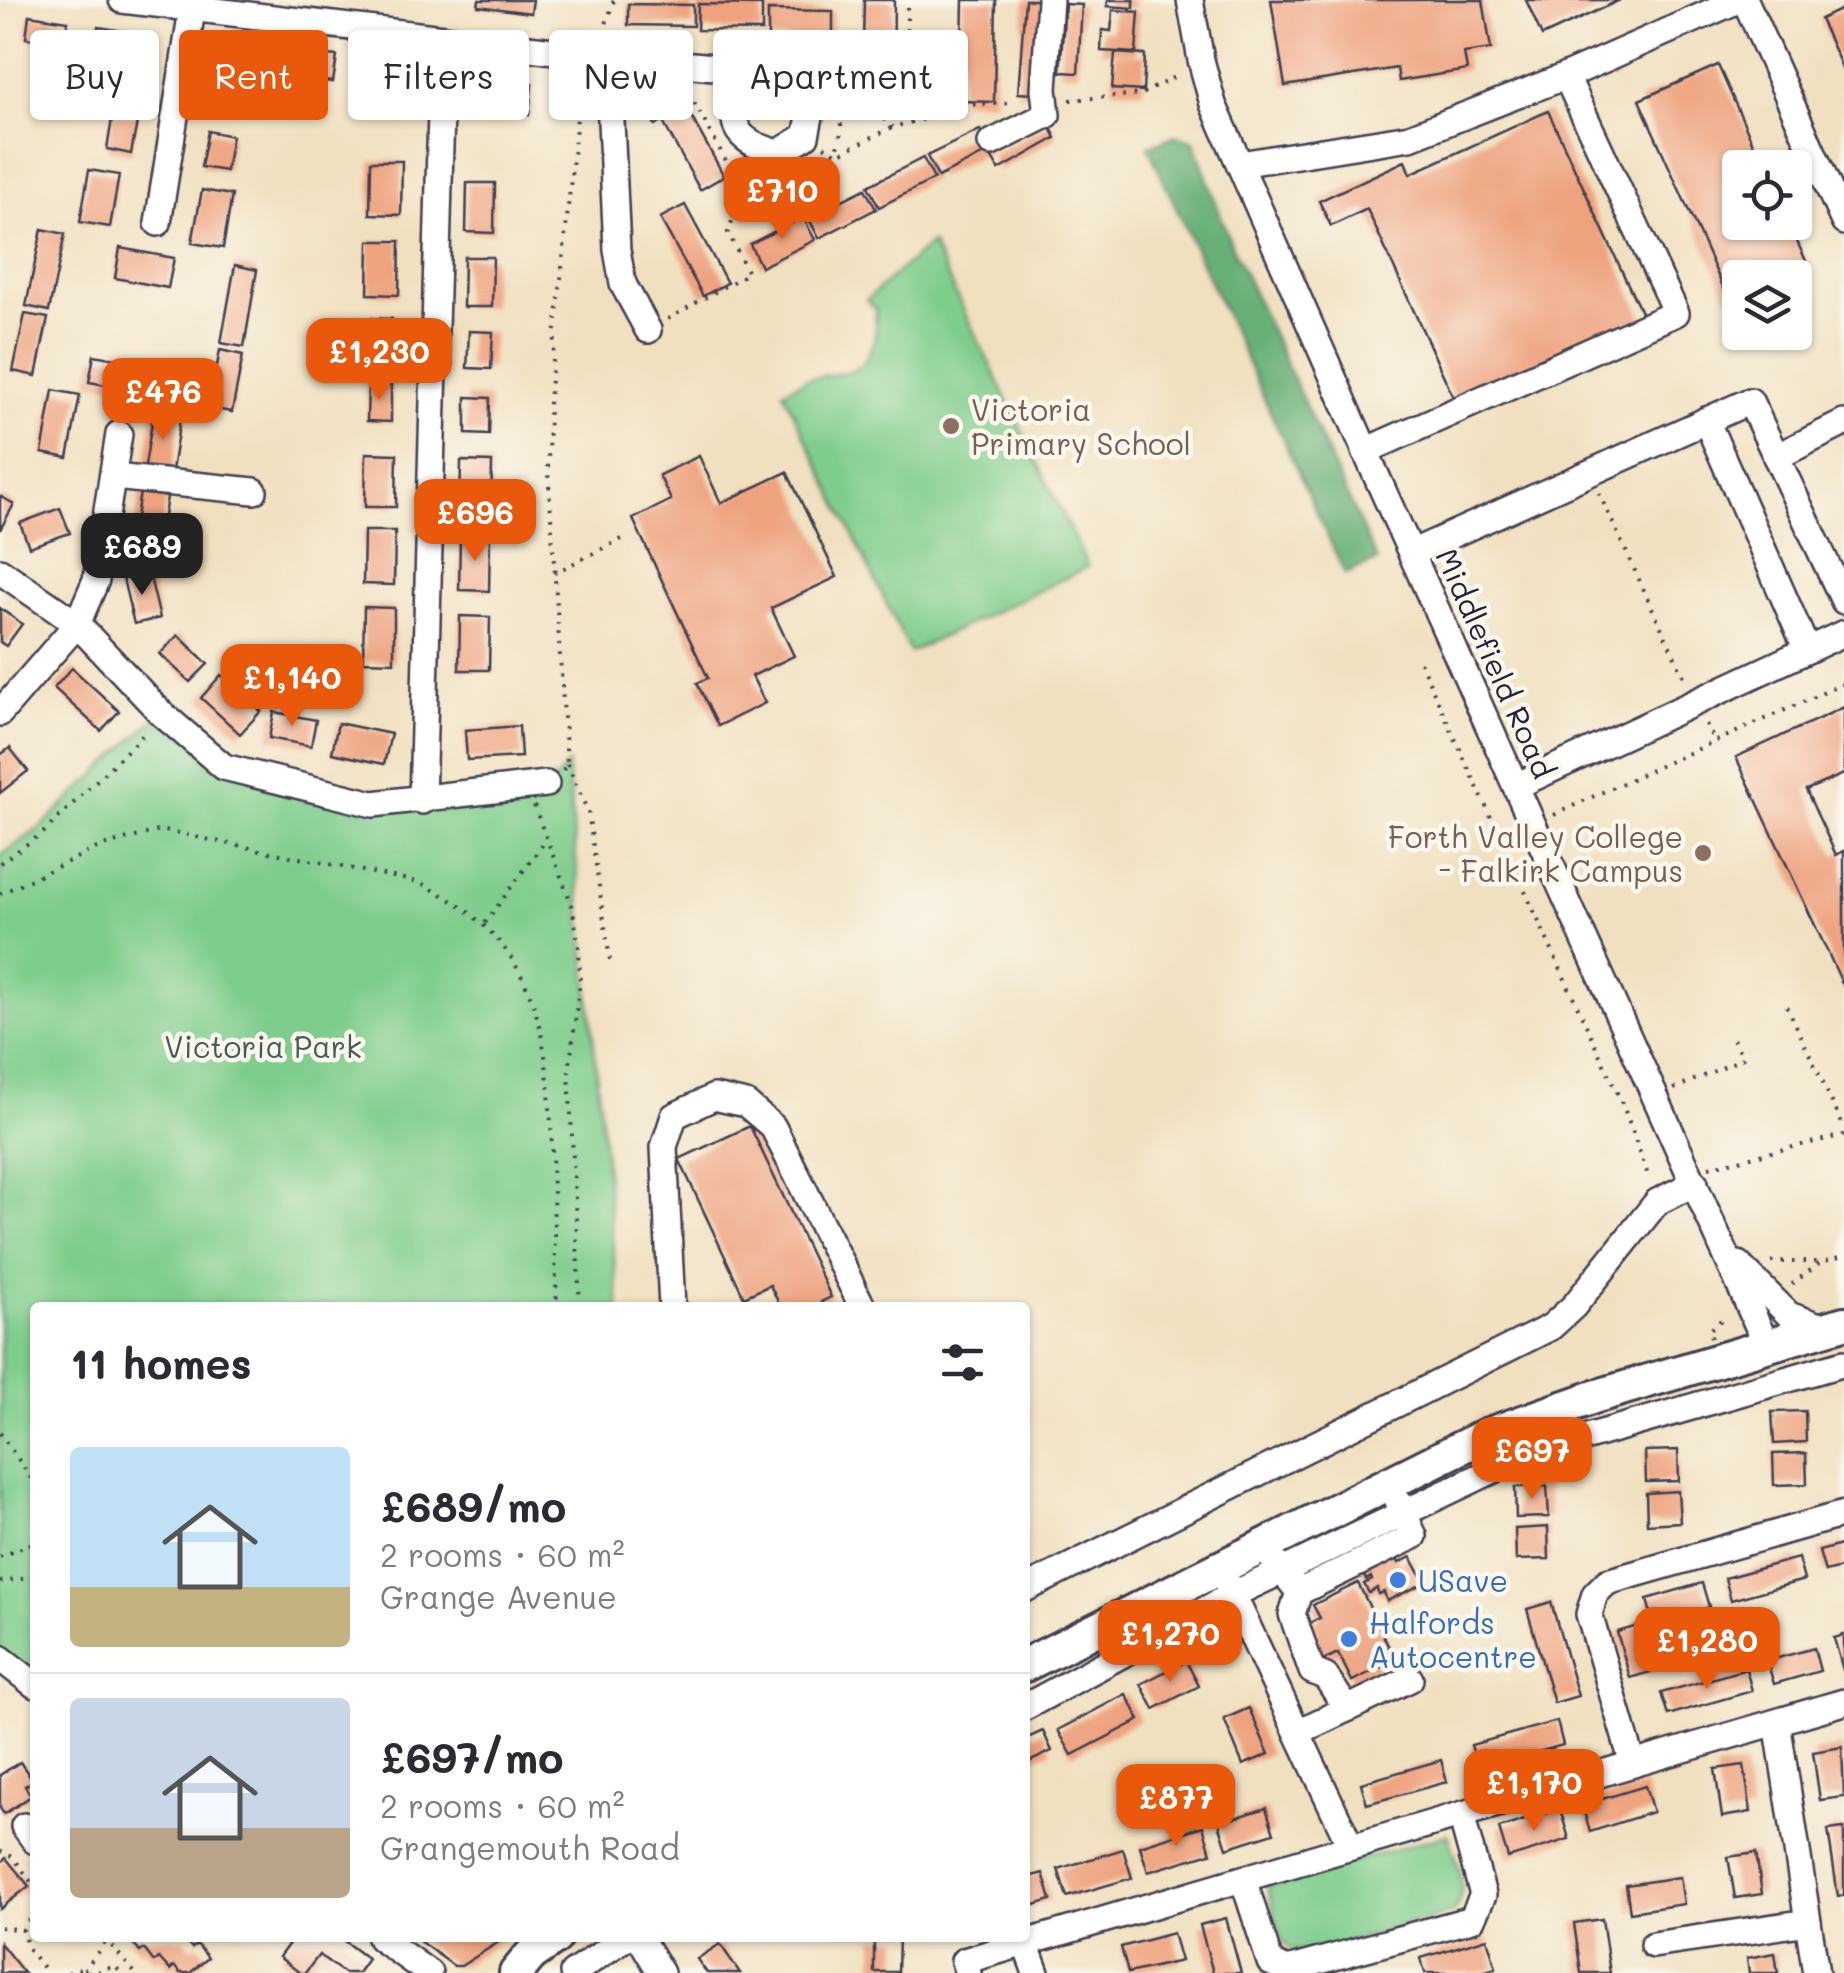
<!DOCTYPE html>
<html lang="en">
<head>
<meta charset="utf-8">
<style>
  body { margin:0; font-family:Mali,sans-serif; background:#f7f7f7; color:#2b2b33; height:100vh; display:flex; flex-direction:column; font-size:38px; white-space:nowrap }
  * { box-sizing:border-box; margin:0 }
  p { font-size:32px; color:#7c7c81 }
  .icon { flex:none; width:55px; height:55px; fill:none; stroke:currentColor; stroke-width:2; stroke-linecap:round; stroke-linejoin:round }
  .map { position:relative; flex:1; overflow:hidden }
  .drawer { position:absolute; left:30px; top:1302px; width:1000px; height:640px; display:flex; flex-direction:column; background:#fff; border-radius:10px; box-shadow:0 2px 8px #0004 }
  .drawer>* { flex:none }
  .banner { position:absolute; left:30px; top:30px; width:1000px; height:90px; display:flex; gap:20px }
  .fabs { position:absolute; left:1722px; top:150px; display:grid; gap:20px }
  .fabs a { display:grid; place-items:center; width:90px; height:90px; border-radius:10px; background:#fff; box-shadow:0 2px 8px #0004; font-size:50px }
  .price { position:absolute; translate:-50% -85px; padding:0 22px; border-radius:20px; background:#ea580c; color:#fff; font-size:32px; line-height:65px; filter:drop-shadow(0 2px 5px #0008) }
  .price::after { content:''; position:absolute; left:50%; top:60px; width:30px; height:22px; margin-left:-15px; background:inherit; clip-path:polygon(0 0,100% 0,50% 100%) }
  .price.current { background:#222; color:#fff }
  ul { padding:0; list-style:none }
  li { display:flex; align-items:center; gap:30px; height:250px; padding:0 40px }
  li+li { border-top:2px solid #e1e1e2 }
  li span { display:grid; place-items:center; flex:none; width:280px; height:200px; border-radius:10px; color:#555 }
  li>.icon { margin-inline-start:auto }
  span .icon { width:120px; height:120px; fill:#fffc; stroke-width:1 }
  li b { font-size:42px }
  h2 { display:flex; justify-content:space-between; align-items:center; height:120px; padding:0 40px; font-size:42px }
  .pill { padding:0 35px; border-radius:10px; background:#fff; box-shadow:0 2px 8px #0004; font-size:35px; line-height:90px }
  .pill.current { background:#ea580c; color:#fff }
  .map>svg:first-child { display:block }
</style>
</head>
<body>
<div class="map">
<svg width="1844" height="1973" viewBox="0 0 1844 1973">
  <rect width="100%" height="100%" fill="#fbf7ec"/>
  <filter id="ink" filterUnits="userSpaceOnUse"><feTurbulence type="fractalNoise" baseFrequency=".01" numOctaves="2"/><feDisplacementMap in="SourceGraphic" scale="20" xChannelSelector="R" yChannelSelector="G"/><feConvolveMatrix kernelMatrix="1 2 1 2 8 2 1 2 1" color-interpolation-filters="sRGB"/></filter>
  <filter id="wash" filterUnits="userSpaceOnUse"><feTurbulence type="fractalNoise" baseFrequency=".0048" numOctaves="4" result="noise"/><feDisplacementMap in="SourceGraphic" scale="40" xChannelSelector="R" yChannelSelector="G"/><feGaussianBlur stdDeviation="2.25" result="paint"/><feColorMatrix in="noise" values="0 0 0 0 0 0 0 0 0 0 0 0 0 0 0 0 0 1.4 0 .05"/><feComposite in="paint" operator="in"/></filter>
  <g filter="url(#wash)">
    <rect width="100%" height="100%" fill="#f1e0c0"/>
    <!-- green -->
    <g fill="#7fcd8c" stroke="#507864" stroke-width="2.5">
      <path d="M931,243L1088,567L910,652L783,391L807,379L853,371L863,364L875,341L876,309L866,300Z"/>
      <path d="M161,713L224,767L373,804L546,784L558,777L567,764L619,1307L35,1308V1685L0,1658V856L40,828Z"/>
      <path d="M1448,1834C1456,1861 1472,1889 1452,1913L1307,1953L1289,1949L1281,1938L1267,1886Z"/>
    </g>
    <!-- forest -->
    <path fill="#67b078" stroke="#44695a" stroke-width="2.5" d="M1176,135L1194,141L1232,247L1377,561L1345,574L1148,147Z"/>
    <g id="blocks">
      <!-- building -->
      <g fill="#eea27e">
        <path d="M479,0H533L531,13L478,6Z"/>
        <path d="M864,0H894L893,86H862Z"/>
        <path d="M963,0H996L994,102L961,101Z"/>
        <path d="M1025,0H1043L1036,94L1018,93Z"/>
        <path d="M1108,0H1134V8L1107,6Z"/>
        <path d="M1271,0H1483L1491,49L1464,53L1467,70L1399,81L1397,68L1285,86Z"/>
        <path d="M1526,0H1620L1542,36Z"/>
        <path d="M628,4L693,5V26L628,25Z"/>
        <path d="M698,4L762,5V31L697,30Z"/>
        <path d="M1065,4L1082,5L1078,73L1060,72Z"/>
        <path d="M1844,8V72L1820,19Z"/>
        <path d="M768,10L833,11V39L768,38Z"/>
        <path d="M1113,10L1139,12L1136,53L1101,51L1102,30L1111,31Z"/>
        <path d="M29,15L68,21L65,44L26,38Z"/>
        <path d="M98,27L150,35L145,64L93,56Z"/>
        <path d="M224,44L278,51L275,82L220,75Z"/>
        <path d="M296,51L337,56L333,82L293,77Z"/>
        <path d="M1115,53L1145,55L1143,91L1112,89Z"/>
        <path d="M358,59L400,65L396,89L354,83Z"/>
        <path d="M1718,65L1764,168H1740V222H1788L1807,263L1775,278H1740V293L1728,298L1639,100Z"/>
        <path d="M479,78L532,84L529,115L475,108Z"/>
        <path d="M675,87L724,176L700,190L663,122L655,125L643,104Z"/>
        <path d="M1548,111L1644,319L1457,405L1367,209L1331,226L1319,201L1405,161L1410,174Z"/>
        <path d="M113,113L138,117L131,154L107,149Z"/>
        <path d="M1049,124L1056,138L999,170L991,156Z"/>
        <path d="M980,130L990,151L938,177L927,156Z"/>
        <path d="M208,131L232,136L226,171L201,167Z"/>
        <path d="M923,158L934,179L879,207L868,186Z"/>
        <path d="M371,161H402L401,215L370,214Z"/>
        <path d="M89,170L119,175L110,227L80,222Z"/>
        <path d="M467,183H495L494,233L466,232Z"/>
        <path d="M865,189L876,209L819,238L808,217Z"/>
        <path d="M202,190L232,195L223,248L192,243Z"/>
        <path d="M685,205L727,283L703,296L660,218Z"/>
        <path d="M803,217L815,240L761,267L750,244Z"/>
        <path d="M42,229L65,234L49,311L26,306Z"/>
        <path d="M369,241H400L399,295L368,294Z"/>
        <path d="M120,248L174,258L168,288L115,278Z"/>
        <path d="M464,257H493L492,307H463Z"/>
        <path d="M235,265L257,270L244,347L221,343Z"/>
        <path d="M25,314L48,318L36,376L13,371Z"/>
        <path d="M369,318L392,319L391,356L367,355Z"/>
        <path d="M469,331L493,332L491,369L467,368Z"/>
        <path d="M220,350L243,355L232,412L209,408Z"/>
        <path d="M94,355L157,366L152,393L89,382Z"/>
        <path d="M368,385H391V422L367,421Z"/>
        <path d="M53,390L80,395L68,458L42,453Z"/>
        <path d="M466,397L490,398L489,435L466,434Z"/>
        <path d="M154,409L181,413L171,477L144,472Z"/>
        <path d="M366,453L397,454L396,507H365Z"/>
        <path d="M699,456L721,503L787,472L837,577L771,608L794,656L752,676L765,703L718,726L697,683L708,678L633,519L671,500L659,475Z"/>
        <path d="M461,461L492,462L491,515H460Z"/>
        <path d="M140,492L167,497L157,560L130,556Z"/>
        <path d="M0,496L14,504L0,530Z"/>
        <path d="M60,508L70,533L29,547L20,523Z"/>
        <path d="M364,531H395L394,585L363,584Z"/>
        <path d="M460,536L490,537L489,591L459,590Z"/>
        <path d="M149,573L160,618L134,624L123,579Z"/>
        <path d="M364,607L394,608V662L363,661Z"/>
        <path d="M0,608L22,624L6,646L0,642Z"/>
        <path d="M460,616L490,617L489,670H459Z"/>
        <path d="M178,635L208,664L190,682L160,654Z"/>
        <path d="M72,668L119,711L101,731L54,688Z"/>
        <path d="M221,675L261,711L240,734L201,698Z"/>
        <path d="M1844,707V774L1806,790L1836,855L1844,851V987L1736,757Z"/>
        <path d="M274,712L316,720L311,746L269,738Z"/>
        <path d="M338,723L391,734L384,764L332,753Z"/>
        <path d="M519,726L521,757L467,760L465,730Z"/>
        <path d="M10,748L28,771L0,793V755Z"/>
        <path d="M750,1126L831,1297L821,1302L823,1308H781L770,1285L744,1297L679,1159Z"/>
        <path d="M1805,1411L1806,1442L1774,1444L1772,1412Z"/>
        <path d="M1678,1450L1679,1481L1646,1482L1645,1451Z"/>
        <path d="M1806,1453L1807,1484L1774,1485L1773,1454Z"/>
        <path d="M1547,1486L1549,1517L1516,1518L1515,1487Z"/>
        <path d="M1678,1491L1680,1522L1647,1524L1646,1493Z"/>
        <path d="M1548,1527L1549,1559L1516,1560L1515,1529Z"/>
        <path d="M1384,1534L1399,1563L1411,1557L1425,1583L1387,1601L1384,1592L1378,1594L1377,1588L1369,1593L1364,1584L1372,1580L1371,1577L1366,1580L1352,1549Z"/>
        <path d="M1844,1544V1567L1825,1572L1819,1551Z"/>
        <path d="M1798,1558L1804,1580L1731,1600L1725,1578Z"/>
        <path d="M1358,1583L1395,1660L1352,1681L1338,1653L1323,1660L1305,1625L1320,1618L1313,1605Z"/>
        <path d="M1702,1583L1709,1607L1653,1623L1647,1599Z"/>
        <path d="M1551,1602L1578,1696L1554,1703L1527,1609Z"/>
        <path d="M1641,1625L1654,1671L1630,1678L1617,1632Z"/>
        <path d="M1844,1635V1670H1843L1834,1638Z"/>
        <path d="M1814,1648L1820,1671L1774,1684L1767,1661Z"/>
        <path d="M1186,1661L1199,1686L1154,1709L1141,1684Z"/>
        <path d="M1746,1669L1752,1691L1668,1715L1661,1693Z"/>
        <path d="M1126,1694L1140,1720L1072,1755L1058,1730Z"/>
        <path d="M1249,1708L1269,1754L1243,1765L1224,1719Z"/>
        <path d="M1557,1721L1563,1745L1478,1769L1471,1745Z"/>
        <path d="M1043,1731L1052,1751L1025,1764V1739Z"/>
        <path d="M1842,1747L1844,1797L1820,1800L1813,1752Z"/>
        <path d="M1441,1760L1447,1782L1367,1804L1361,1783Z"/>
        <path d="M20,1762L33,1781L25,1786L31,1796L4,1814L0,1808V1775Z"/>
        <path d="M1744,1765L1751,1812L1722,1817L1715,1769Z"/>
        <path d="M1645,1786L1653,1812L1590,1832L1582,1805Z"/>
        <path d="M1266,1808L1274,1833L1227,1848L1219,1823Z"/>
        <path d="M1560,1809L1569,1839L1508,1858L1499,1828Z"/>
        <path d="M1203,1826L1211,1853L1148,1872L1140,1846Z"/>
        <path d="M1844,1828V1895L1838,1896L1828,1830Z"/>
        <path d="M1123,1849L1132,1878L1067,1897L1058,1869Z"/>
        <path d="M1756,1853L1762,1894L1735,1898L1728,1857Z"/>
        <path d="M6,1858L29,1886L0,1909V1863Z"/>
        <path d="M1043,1873L1051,1900L1025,1908V1878Z"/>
        <path d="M1680,1877L1684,1904L1630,1912L1626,1885Z"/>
        <path d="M1226,1918L1241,1973H1213L1200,1925Z"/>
        <path d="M1602,1919L1610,1973H1581L1574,1923Z"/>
        <path d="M1173,1933L1181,1961L1128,1973L1121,1947Z"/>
        <path d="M128,1938H174L176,1940L183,1938L192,1948L197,1944L208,1958L190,1973H180L174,1966L170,1970L159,1958L154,1962L144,1949L140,1952Z"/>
        <path d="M293,1938H340L368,1959L358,1973H344L319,1955L305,1973H300L279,1957Z"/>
        <path d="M415,1938H505L461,1966H454Z"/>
        <path d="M874,1938H899L898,1972H874Z"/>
        <path d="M1487,1938L1496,1968L1479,1973H1425L1421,1958Z"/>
        <path d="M0,1943L24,1973H0Z"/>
        <path d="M720,1944L740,1973H707L697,1959Z"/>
        <path d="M1775,1953L1778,1973H1749L1747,1958Z"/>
      </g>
    </g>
  </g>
  <g filter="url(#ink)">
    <use href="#blocks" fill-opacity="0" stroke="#413e4f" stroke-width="2.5"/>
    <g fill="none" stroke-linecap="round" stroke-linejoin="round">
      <!-- minor casing -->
      <g stroke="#413e4f" stroke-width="30">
        <g id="minor">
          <path d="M122,0L588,55L777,73L801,83L813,102L806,136L778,153C732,140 723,121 750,80L777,73"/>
          <path d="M1190,0L1201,60L1213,104L1372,466L1766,1344"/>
          <path d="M1745,0L1844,222"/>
          <path d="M608,57L617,250L623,284L648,330"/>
          <path d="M991,143L1047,115L1044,89L1050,0"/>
          <path d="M1240,164L1410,137L1566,76L1738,0"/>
          <path d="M158,223L192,10"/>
          <path d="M1706,420L1807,650"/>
          <path d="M1365,451L1676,313L1566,76"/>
          <path d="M1776,457L1844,423"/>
          <path d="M113,477L254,491"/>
          <path d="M1411,553L1750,401L1844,601"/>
          <path d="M0,571L77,624L161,713L224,767L373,804L546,784"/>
          <path d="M0,713L77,624L96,580L119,434"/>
          <path d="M1516,786L1844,633"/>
          <path d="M422,801L443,38"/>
          <path d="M1738,1264L1789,1315L1825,1328"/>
          <path d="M672,1308L664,1147L674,1116L714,1097L746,1104L773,1127L863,1308"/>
          <path d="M1272,1558L1299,1592L1414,1536L1398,1501"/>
          <path d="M1226,1580L1351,1847"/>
          <path d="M1025,1589L1551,1327L1574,1306L1657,1202L1695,1183"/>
          <path d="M1299,1592L1292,1614L1312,1671L1326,1677L1347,1709"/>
          <path d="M0,1658L35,1685"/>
          <path d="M1025,1707L1234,1594L1525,1455L1844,1363"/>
          <path d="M1777,1722L1816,1973"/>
          <path d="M1298,1732L1410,1679"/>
          <path d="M1633,1764L1589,1614L1595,1594L1607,1582L1844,1514"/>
          <path d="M24,1826L35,1841"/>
          <path d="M1243,1879L1270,1962L1287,1970L1472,1919L1483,1895L1461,1815"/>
          <path d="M380,1938L429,1973"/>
          <path d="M640,1938L661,1973"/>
          <path d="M1653,1945L1808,1922"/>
          <path d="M573,1973L625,1938"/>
          <path d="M968,1973L964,1961L1025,1943"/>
          <path d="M1036,1973L1025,1943L1844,1702"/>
        </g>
      </g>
      <!-- major casing -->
      <g stroke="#413e4f" stroke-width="38">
        <g id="major">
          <path d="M1025,1665L1486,1435L1594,1397L1844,1323"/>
          <path d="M516,1973L531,1955L555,1938"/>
        </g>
      </g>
      <!-- path -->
      <g stroke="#413e4f" stroke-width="4" stroke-dasharray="2.5 8" stroke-linecap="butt">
        <path d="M603,33L614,0"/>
        <path d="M568,73L577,102"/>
        <path d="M907,83V0"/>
        <path d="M832,89L860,91L880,98L907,83L927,93L932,106L1015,103"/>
        <path d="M880,98L885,120L893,127"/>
        <path d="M1070,100L1142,94L1180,74"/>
        <path d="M824,146L838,154L893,127L924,119L932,106"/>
        <path d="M748,165L745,183C789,188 841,179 841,126C841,115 841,105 836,95"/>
        <path d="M668,319L748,273L728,233L745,183L735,177L685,86"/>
        <path d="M1599,493L1687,683"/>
        <path d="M554,573L626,537"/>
        <path d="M1420,662L1624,1108L1649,1178"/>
        <path d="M1706,724L1715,742"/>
        <path d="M567,764L588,812L611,967"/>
        <path d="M563,770L567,764L548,470L549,400L578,107L584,78"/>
        <path d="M534,806L572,905L579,947L580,980L569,1072L580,1308"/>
        <path d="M1554,815C1650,769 1748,728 1844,683"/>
        <path d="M0,863L44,832L146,732"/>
        <path d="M0,894L99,847L161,830L418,882C540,939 548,1032 552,1153C553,1204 555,1256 557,1308"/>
        <path d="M485,923L546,840"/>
        <path d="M1787,1006L1844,1128"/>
        <path d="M1674,1089L1743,1058L1730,1033"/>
        <path d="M1709,1167L1844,1135"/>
        <path d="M1771,1262H1817"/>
        <path d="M1792,1284L1821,1262L1844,1256"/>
        <path d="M1711,1338L1709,1330L1726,1316"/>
        <path d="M0,1433L35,1484"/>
        <path d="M0,1557L35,1542"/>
        <path d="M0,1582L35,1577"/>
        <path d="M0,1851L13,1857L35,1887"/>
        <path d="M35,1911L23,1930L27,1947L47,1973"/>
        <path d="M0,1927L23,1930"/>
        <path d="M105,1938L135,1973"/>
        <path d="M84,1970L107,1940"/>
        <path d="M68,1973L76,1969L95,1973L114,1966L122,1973"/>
      </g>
      <!-- minor -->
      <use href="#minor" stroke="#fff" stroke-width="25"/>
      <!-- major -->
      <use href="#major" stroke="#fff" stroke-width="32"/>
    </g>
  </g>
  <!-- markers -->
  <g fill="#8d6e63" stroke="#fbf7ec" stroke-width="4">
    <circle cx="951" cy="426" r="10"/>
    <circle cx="1703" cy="853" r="10"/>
  </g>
  <g fill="#3f7fe0" stroke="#fbf7ec" stroke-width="4">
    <circle cx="1398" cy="1580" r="10"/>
    <circle cx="1349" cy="1639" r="10"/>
  </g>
  <g text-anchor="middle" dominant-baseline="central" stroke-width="9" stroke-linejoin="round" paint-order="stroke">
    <!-- education labels -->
    <g font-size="30" fill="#785e54" stroke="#fbf7ec" text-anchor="start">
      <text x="971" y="409">Victoria<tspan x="971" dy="34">Primary School</tspan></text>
      <text x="1683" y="836" text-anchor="end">Forth Valley College<tspan x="1683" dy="34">- Falkirk Campus</tspan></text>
    </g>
    <!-- street labels -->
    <g font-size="30" fill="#22223b" stroke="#fbf7ec">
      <text transform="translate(1496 663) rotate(66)">Middlefield Road</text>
    </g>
    <!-- park labels -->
    <g font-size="30" fill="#435e57" stroke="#fbf7ec">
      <text x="263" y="1046">Victoria Park</text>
    </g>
    <!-- shop labels -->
    <g font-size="30" fill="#366cbe" stroke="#fbf7ec" text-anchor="start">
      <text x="1418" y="1580">USave</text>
      <text x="1369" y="1622">Halfords<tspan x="1369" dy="34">Autocentre</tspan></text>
    </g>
  </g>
</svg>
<div class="fabs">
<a><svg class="icon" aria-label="locate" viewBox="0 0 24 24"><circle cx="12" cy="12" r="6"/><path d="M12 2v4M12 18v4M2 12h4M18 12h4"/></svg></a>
<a><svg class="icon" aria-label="layers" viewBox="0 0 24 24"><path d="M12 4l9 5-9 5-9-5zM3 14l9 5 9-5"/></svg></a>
</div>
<b class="price" style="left:782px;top:242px">£710</b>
<b class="price" style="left:379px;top:403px">£1,230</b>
<b class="price" style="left:163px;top:443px">£476</b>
<b class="price" style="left:475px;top:564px">£696</b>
<b class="price current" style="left:142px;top:598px">£689</b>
<b class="price" style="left:292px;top:729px">£1,140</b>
<b class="price" style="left:1532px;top:1502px">£697</b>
<b class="price" style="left:1170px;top:1685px">£1,270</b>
<b class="price" style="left:1707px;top:1692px">£1,280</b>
<b class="price" style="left:1534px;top:1834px">£1,170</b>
<b class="price" style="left:1176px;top:1849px">£877</b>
<div class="banner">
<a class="pill">Buy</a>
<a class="pill current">Rent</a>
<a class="pill">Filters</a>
<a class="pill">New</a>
<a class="pill">Apartment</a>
</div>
<section class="drawer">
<h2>11 homes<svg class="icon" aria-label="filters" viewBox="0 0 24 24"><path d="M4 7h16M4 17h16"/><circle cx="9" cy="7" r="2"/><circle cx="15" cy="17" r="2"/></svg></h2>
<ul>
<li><span style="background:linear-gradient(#bfe0f5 70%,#c2b280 0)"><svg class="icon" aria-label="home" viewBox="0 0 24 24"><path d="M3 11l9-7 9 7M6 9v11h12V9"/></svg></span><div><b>£689/mo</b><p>2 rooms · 60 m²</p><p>Grange Avenue</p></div></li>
<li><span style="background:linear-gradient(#c9d6e8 65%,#b9a48a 0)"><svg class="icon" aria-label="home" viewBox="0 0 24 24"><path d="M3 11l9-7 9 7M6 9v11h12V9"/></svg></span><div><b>£697/mo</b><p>2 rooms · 60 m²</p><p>Grangemouth Road</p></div></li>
</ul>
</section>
</div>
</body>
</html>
